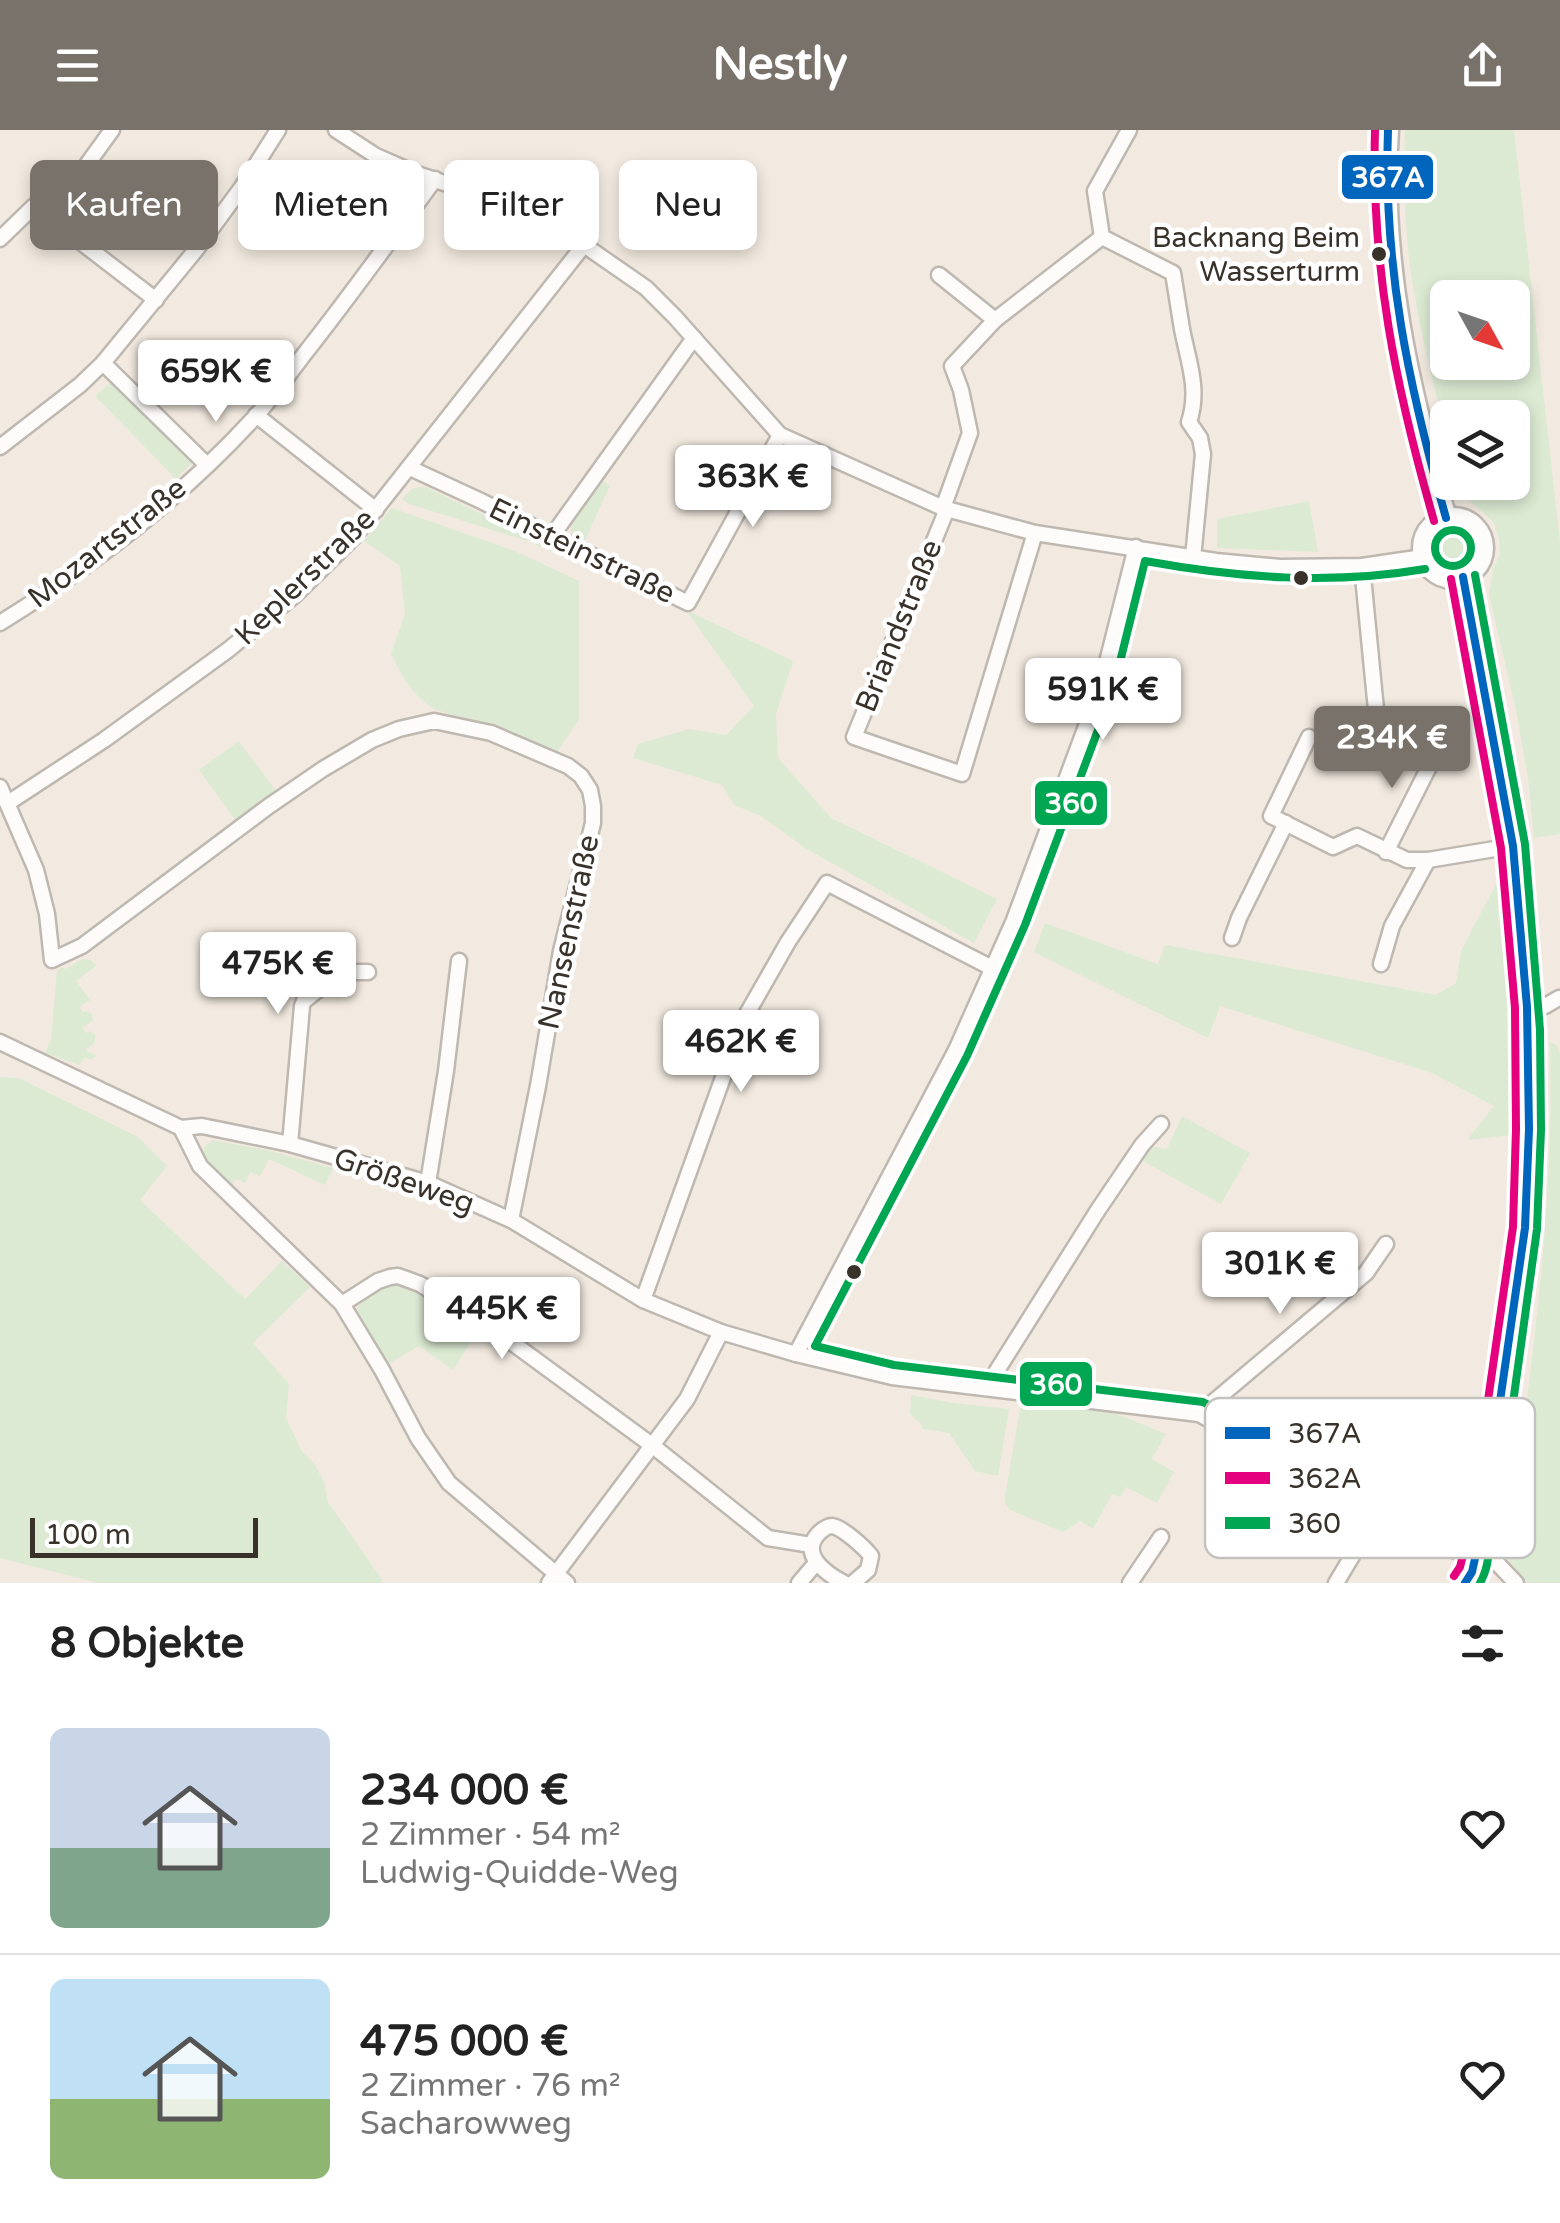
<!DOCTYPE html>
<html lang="de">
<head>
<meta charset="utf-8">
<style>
  body { margin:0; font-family:"Varela Round",sans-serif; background:#f2f2f2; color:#222; height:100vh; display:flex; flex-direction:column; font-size:38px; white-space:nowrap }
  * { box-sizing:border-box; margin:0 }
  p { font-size:32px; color:#767676 }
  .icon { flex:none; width:55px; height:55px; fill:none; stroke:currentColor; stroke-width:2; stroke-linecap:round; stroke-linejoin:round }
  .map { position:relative; height:1453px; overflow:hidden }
  .drawer { display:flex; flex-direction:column; background:#fff; flex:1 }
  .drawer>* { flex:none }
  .hud { position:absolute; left:30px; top:30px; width:1000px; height:90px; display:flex; gap:20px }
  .needle { width:65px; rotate:130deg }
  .controls { position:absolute; left:1430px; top:150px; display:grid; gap:20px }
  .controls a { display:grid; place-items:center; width:100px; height:100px; border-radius:15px; background:#fff; box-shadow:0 5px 15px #0003; font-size:50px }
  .scale { position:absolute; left:30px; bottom:25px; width:228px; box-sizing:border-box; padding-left:10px; border:5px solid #38322b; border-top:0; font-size:28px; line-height:35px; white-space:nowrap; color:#38322b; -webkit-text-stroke:8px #fff; paint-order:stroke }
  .price { position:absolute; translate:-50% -85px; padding:0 22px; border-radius:10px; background:#fff; color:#222; font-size:32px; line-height:65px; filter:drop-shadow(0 2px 5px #0008) }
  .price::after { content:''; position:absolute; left:50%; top:60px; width:30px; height:22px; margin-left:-15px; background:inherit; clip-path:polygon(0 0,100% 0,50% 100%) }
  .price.on { background:#79726a; color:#fff }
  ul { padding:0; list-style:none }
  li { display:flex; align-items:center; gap:30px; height:250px; padding:0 50px }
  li+li { border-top:2px solid #e0e0e0 }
  li span { display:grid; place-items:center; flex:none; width:280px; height:200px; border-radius:15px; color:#555 }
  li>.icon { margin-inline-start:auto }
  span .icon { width:120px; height:120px; fill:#fffc; stroke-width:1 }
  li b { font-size:42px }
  h2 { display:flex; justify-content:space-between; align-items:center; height:120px; padding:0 50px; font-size:42px }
  .tag { padding:0 35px; border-radius:15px; background:#fff; box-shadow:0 5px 15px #0003; font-size:35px; line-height:90px }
  .tag.on { background:#79726a; color:#fff }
  header { display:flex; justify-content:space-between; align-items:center; height:130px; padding:0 50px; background:#79726a; color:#fff; font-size:45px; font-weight:800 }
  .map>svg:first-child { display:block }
</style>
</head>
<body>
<header><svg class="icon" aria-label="menu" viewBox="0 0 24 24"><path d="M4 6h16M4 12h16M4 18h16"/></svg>Nestly<svg class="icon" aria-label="share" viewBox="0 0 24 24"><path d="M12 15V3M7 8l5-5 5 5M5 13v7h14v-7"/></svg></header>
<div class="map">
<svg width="1560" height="1453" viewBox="0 0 1560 1453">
  <rect width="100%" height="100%" fill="#f2eae0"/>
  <!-- green -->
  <g fill="#dcead3" fill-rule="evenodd">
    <path d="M1405,0H1514L1560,413V704L1534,708L1528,648L1516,580L1489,465L1494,436L1500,425L1499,409L1494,393L1467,368L1459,353L1512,352V288H1448L1447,308C1430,238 1410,166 1406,94C1404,63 1406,31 1405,0ZM1448,168H1512V232H1448Z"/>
    <path d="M114,250L189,325L193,332L176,349L95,266Z"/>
    <path d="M600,349L610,356L584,412L571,406V391Z"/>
    <path d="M426,357L554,419L552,422L528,411L409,374L402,369L413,358Z"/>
    <path d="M1309,371L1318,422L1217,418V389Z"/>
    <path d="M392,378L515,421L579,451V589L557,622L434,579C412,565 402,546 391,524L405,483L400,436L364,411Z"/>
    <circle cx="1454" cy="417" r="19"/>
    <path d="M686,480L793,531L776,584L778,628L831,688L997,769L974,813L805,718L761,686L734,675L722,655L633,628L638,614L689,599L726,605L754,576Z"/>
    <path d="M239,611L276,661L236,691L199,640Z"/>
    <path d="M1497,752L1499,790L1506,798L1512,914V1005L1467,1010L1494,976L1432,943L1220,876L1208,908L1034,822L1045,793L1158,834L1165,815L1436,865L1456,853L1461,821Z"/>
    <path d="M82,829L91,830L96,836L76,851L90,870L86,873L82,874L80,878L83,882L88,881L92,884L93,890L83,898L86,903L90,901L95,905V912L86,920L97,926L92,929L84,928L79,935L45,923L51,910L57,840L63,837L66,839Z"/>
    <path d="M1550,912L1557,915L1560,925V1453H1528L1506,1427C1529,1256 1555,1085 1550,912Z"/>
    <path d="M0,947L19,948L138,1007L167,1036L140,1070L245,1169L282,1131L310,1157L253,1213L289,1254L286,1288L301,1320L315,1335L324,1352L328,1372L381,1448L382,1453H98L0,1428Z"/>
    <path d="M1182,986L1250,1023L1221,1074L1141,1030L1150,1016L1167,1019Z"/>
    <path d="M213,1010L271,1021L333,1038L325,1055L269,1029L260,1046L250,1042L245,1053L236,1049L230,1057L203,1030L204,1017Z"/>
    <path d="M397,1154L416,1160L479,1199L453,1240L419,1216L388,1234L359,1185L357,1178C365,1165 383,1159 397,1154Z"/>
    <path d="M911,1265L953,1273L1009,1279L998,1346L975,1341L949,1303L923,1299L920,1293L910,1284Z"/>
    <path d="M1040,1272L1105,1279L1166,1304L1152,1329L1174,1342L1157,1373L1126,1357L1120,1367L1112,1364L1093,1399L1080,1391L1063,1402L1010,1380L1005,1373V1366L1021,1273Z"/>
  </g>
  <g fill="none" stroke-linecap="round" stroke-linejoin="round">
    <!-- street casing -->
    <g stroke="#bfb8b1" stroke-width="19">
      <g id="street">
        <path d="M336,0L376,26L417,44L517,77L584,115L646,158L675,187L780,305L943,378L1035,403L1216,431L1280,437L1362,436L1423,427"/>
        <path d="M1129,0L1095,61L1102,107L1173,143C1176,162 1179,180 1182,199C1188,231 1200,259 1189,292L1200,308L1203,324L1193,428"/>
        <path d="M49,87L112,0"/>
        <path d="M0,109L34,76L156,170"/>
        <path d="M939,145L995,190"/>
        <path d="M103,233L207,335"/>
        <path d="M256,285L376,380"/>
        <path d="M0,317L80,255L103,233L195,121L242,57L278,0"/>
        <path d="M410,338L479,370L688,473L780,305"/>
        <path d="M943,378L970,303L961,260L952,236L995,190L1102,107"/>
        <path d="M947,379L854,607L962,644L1035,403"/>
        <path d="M552,406L694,208"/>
        <path d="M1362,436L1377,590"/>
        <path d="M0,493C92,436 182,367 255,287C272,268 287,247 302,227C348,169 391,109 435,49"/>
        <path d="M1309,607L1271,686L1333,717L1357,706L1407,730H1428L1513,716"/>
        <path d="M0,657L36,740L47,784L52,830L82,816L269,676L323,639L372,610L399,599L434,591L491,603L568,636L581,646L590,660L593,676V693L561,821L538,956L511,1090"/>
        <path d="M8,673L104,610L228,520L295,465L353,408L584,115"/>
        <path d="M1386,722L1437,621"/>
        <path d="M1232,808L1239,788L1286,693"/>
        <path d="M1381,834L1392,796L1428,730"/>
        <path d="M1527,877L1545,876L1559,868"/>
        <path d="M0,912L181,998L202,996L290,1014L428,1053L511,1090L643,1170L721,1202L796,1224L892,1247L1199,1284L1458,1422L1497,1433L1516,1453"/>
        <path d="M181,998L200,1036L342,1174L382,1240L418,1308L449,1353L567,1453"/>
        <path d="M290,1014L302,876L304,871L340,842H368"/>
        <path d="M428,1053L446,941L459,831"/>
        <path d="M643,1170L744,889L788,812L827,753L992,838"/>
        <path d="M342,1174L378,1151L390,1147L398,1146L420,1154L514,1214L653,1316L768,1408L811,1415"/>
        <path d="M796,1224L956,920L1014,790L1101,556L1136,417"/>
        <path d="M986,1258L1098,1080L1142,1015L1161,994"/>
        <path d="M1199,1284L1366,1143L1386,1114"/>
        <path d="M549,1453L687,1269L721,1202"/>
        <path d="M799,1453L816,1433"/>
        <path d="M844,1453C827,1444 799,1425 818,1404C821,1401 827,1396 832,1396C842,1397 865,1418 871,1426L868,1440L853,1453"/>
        <path d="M1130,1453L1161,1407"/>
        <path d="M1336,1453L1379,1381"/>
      </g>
    </g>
    <!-- secondary casing -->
    <g stroke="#bfb8b1" stroke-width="25">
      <g id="secondary">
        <path d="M1388,0C1379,131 1409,262 1446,388"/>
        <circle cx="1453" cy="418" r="30"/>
        <path d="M1463,447L1513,716L1527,877L1529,999L1525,1098L1497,1292L1492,1336L1495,1352L1487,1406L1478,1415L1472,1442L1465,1453"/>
      </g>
    </g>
    <!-- street -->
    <use href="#street" stroke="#fdfcfa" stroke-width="14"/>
    <!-- secondary -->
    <use href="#secondary" stroke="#fdfcfa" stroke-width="20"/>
    <!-- bus-1 casing -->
    <g stroke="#fff" stroke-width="15">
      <g id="bus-1">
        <path d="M1388,0C1383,138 1409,257 1446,388"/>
        <path d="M1463,447L1513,716L1527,877L1529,999L1525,1098L1497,1292L1492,1336L1495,1352L1487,1406L1478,1415L1472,1442L1465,1453"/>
      </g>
    </g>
    <!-- bus-2 casing -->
    <g stroke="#fff" stroke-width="15">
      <g id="bus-2">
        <path d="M1375,0C1371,140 1396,258 1434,391"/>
        <path d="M1451,449L1501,718L1515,878L1516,999L1513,1097L1485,1291L1480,1336L1482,1352L1475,1400L1467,1410L1460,1437L1454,1446"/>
      </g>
    </g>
    <!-- bus-3 casing -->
    <g stroke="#fff" stroke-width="15">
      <g id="bus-3">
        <circle cx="1453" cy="418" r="18"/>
        <path d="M1425,439C1331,455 1239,448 1145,431L1113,560L1025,795L967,926L815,1216L894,1235L1203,1272L1450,1405L1480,1415"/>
        <path d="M1475,445L1525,714L1540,900L1541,1000L1537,1099L1504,1338C1501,1345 1495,1352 1493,1359C1483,1391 1497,1423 1480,1453"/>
      </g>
    </g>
    <!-- bus-1 -->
    <use href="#bus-1" stroke="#0065bd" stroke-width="8"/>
    <!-- bus-2 -->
    <use href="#bus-2" stroke="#e5007d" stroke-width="8"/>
    <!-- bus-3 -->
    <use href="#bus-3" stroke="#00a651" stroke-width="8"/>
  </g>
  <!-- markers -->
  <g fill="#38322b" stroke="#fff" stroke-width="4">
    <circle cx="1379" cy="124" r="9"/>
    <circle cx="1301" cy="448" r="9"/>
    <circle cx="854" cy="1142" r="9"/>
  </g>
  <g text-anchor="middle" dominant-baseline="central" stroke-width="9" stroke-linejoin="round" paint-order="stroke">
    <!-- bus labels -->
    <g font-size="28" fill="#38322b" stroke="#fff" text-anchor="end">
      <text x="1360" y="108">Backnang Beim<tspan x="1360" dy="34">Wasserturm</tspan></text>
    </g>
    <!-- street labels -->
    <g font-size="30" fill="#38322b" stroke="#fff">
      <text transform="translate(107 413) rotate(-38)">Mozartstraße</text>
      <text transform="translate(582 421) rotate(26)">Einsteinstraße</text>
      <text transform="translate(305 447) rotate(-44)">Keplerstraße</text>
      <text transform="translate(899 496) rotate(-68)">Briandstraße</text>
      <text transform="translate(569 802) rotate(-78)">Nansenstraße</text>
      <text transform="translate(404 1051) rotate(19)">Größeweg</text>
    </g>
  </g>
  <!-- legend -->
  <rect x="1205" y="1268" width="330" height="160" rx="15" fill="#fff" stroke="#c3c2bf" stroke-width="2.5"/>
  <rect x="1225" y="1297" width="45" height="12" fill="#0065bd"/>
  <rect x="1225" y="1342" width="45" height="12" fill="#e5007d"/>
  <rect x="1225" y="1387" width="45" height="12" fill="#00a651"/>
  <g font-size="28" fill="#38322b">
    <text x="1288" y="1313">367A</text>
    <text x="1288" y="1358">362A</text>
    <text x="1288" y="1403">360</text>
  </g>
  <g stroke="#fff" stroke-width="4">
    <rect x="1340" y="23" width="95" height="48" rx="10" fill="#0065bd"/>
    <rect x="1033" y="649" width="76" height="48" rx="10" fill="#00a651"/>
    <rect x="1018" y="1230" width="76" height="48" rx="10" fill="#00a651"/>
  </g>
  <g font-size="28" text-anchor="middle" font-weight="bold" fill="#fff">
    <text x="1388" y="57">367A</text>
    <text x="1071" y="683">360</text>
    <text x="1056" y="1264">360</text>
  </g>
</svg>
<div class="controls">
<a><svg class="needle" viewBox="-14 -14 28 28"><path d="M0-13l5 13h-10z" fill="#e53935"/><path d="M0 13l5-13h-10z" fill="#767676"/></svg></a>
<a><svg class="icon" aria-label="layers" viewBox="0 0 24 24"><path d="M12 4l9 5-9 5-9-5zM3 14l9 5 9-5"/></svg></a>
</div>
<div class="scale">100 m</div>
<b class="price" style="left:216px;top:295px">659K €</b>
<b class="price" style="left:753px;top:400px">363K €</b>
<b class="price" style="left:1103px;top:613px">591K €</b>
<b class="price on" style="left:1392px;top:661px">234K €</b>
<b class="price" style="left:278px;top:887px">475K €</b>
<b class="price" style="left:741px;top:965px">462K €</b>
<b class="price" style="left:1280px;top:1187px">301K €</b>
<b class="price" style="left:502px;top:1232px">445K €</b>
<div class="hud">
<a class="tag on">Kaufen</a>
<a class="tag">Mieten</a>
<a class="tag">Filter</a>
<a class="tag">Neu</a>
</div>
</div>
<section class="drawer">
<h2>8 Objekte<svg class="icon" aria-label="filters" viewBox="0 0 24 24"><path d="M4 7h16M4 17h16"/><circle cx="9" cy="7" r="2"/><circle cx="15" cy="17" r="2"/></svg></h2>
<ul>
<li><span style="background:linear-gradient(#c9d6e8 60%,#7fa58c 0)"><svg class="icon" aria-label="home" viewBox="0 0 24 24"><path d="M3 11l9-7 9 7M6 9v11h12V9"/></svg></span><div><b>234 000 €</b><p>2 Zimmer · 54 m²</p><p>Ludwig-Quidde-Weg</p></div><svg class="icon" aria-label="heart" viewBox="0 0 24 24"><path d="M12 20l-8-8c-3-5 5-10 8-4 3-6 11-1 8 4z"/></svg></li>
<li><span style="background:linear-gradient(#bfe0f5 60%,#8fb573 0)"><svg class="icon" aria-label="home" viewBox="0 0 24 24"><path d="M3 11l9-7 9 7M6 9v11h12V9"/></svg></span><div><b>475 000 €</b><p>2 Zimmer · 76 m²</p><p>Sacharowweg</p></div><svg class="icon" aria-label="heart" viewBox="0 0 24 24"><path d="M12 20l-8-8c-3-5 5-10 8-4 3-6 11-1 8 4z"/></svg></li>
</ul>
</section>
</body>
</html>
